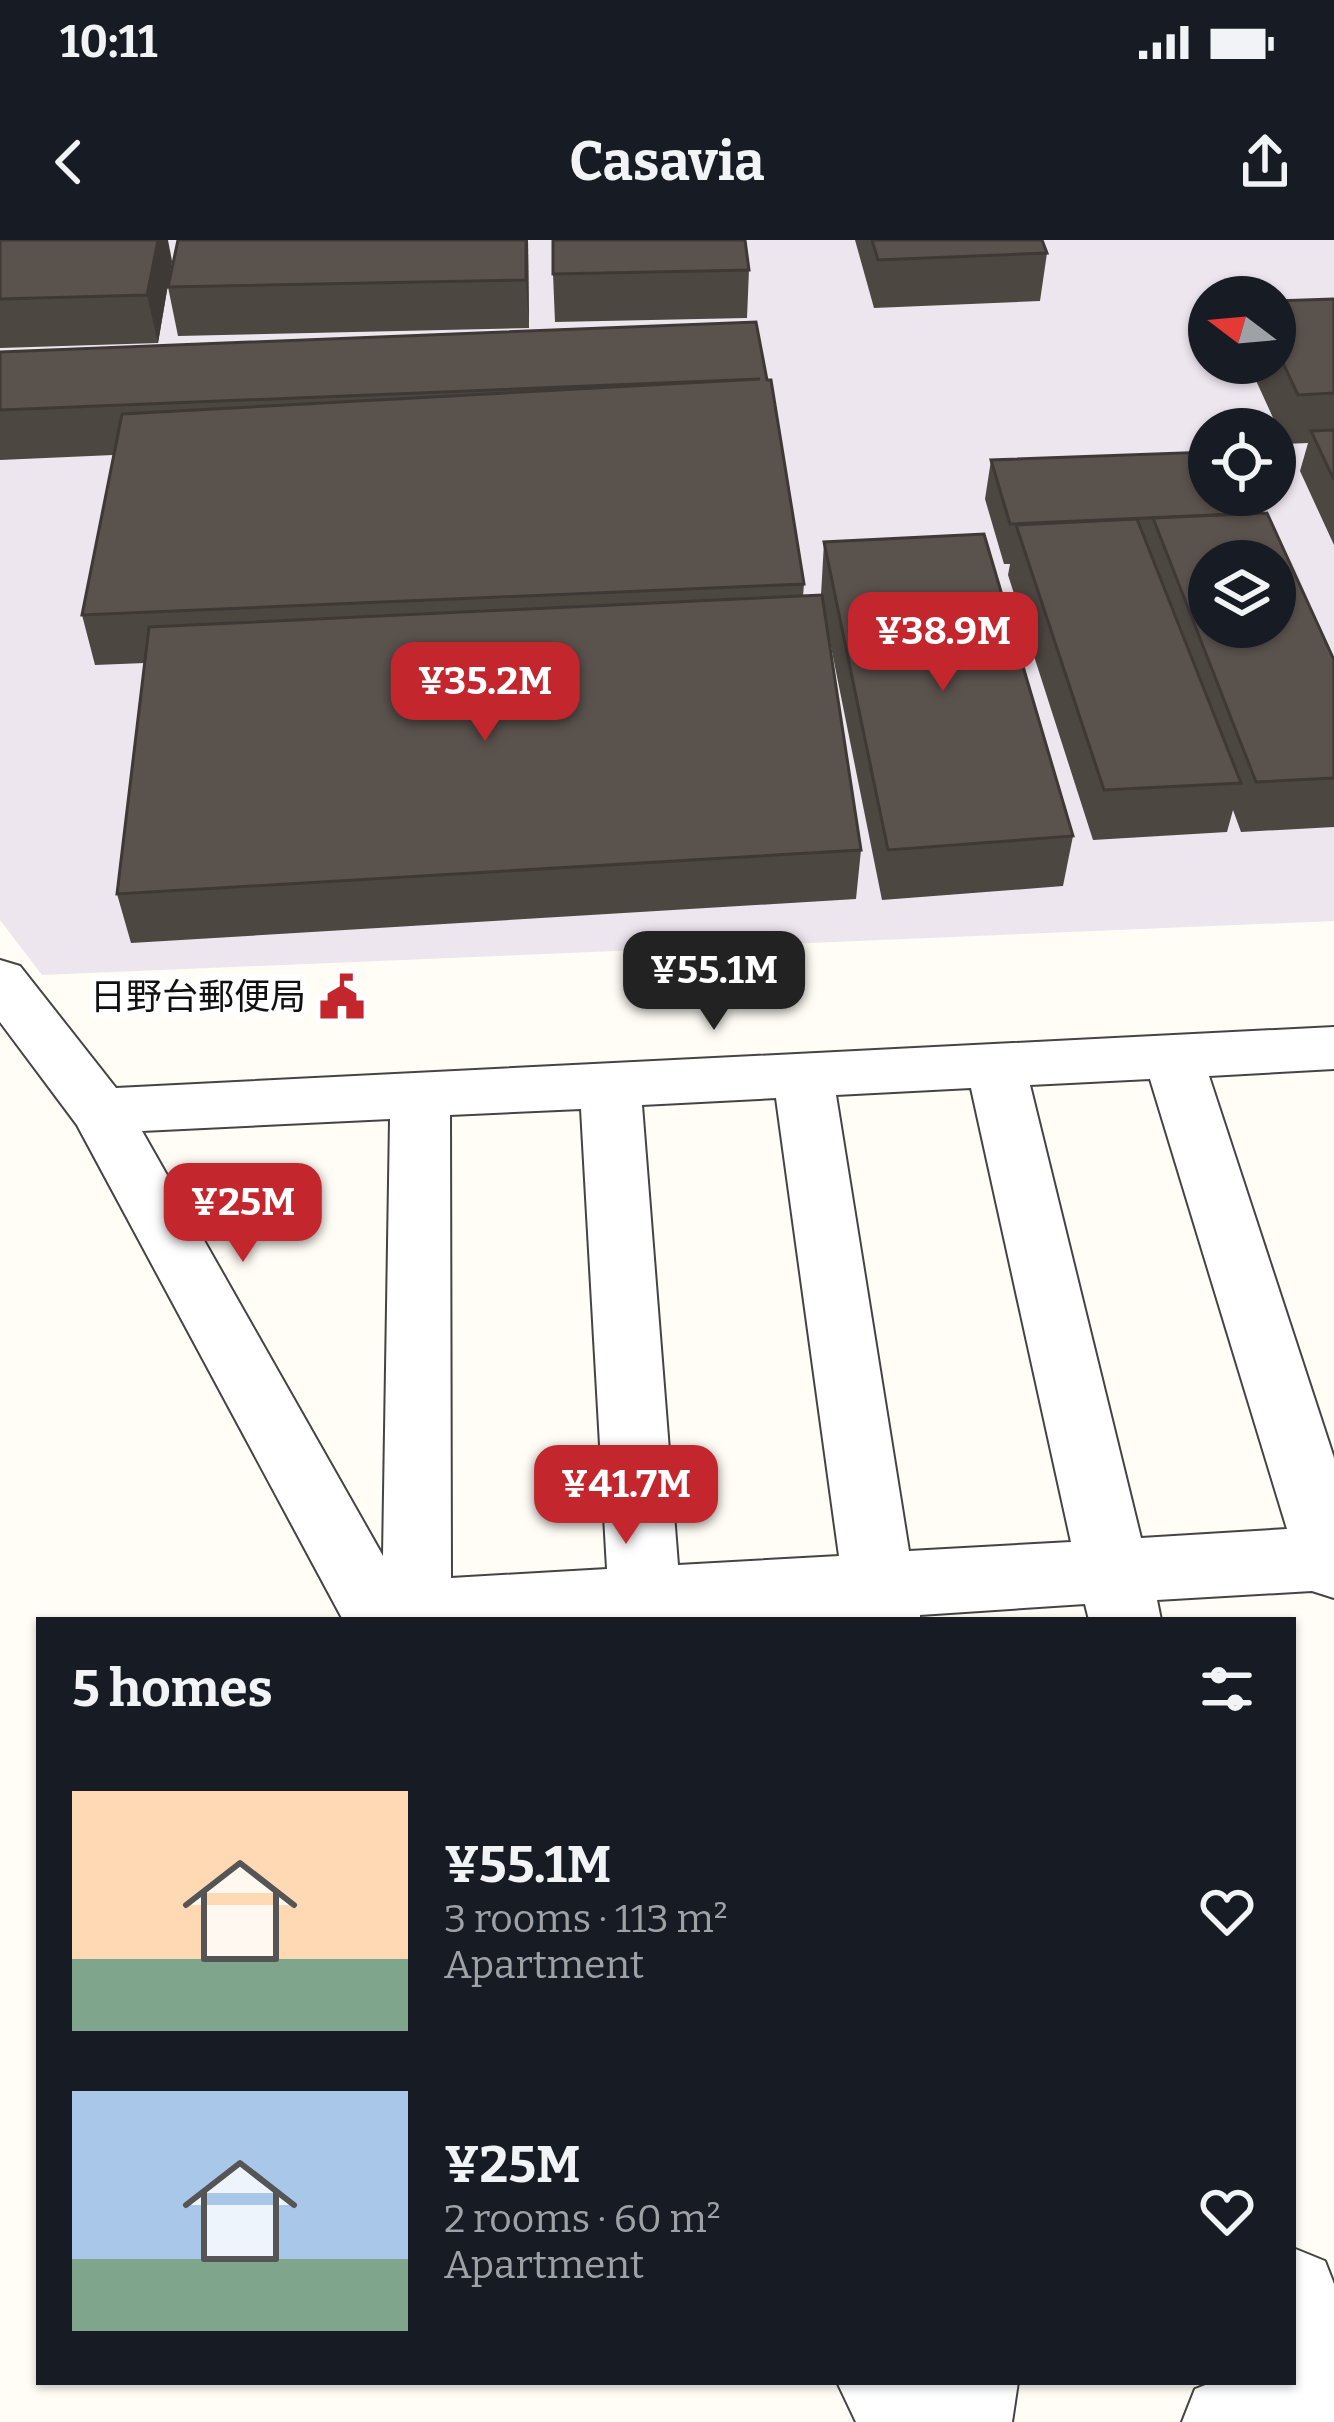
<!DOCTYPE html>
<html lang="en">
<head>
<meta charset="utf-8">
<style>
  body { margin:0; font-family:Bitter,"Noto Sans JP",serif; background:#242831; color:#f1f3f6; height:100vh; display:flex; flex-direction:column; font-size:45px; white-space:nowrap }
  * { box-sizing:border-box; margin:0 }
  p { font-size:39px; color:#9ea1a6 }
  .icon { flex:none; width:66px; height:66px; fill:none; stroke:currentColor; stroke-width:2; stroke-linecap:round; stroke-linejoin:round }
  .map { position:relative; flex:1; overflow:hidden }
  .details { position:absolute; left:36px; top:1377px; width:1260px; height:768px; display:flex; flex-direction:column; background:#171b24; border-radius:0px; box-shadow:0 3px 9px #0004 }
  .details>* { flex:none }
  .needle { width:78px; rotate:286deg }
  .tools { position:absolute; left:1188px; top:36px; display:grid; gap:24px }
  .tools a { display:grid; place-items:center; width:108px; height:108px; border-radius:50%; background:#171b24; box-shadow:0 3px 9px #0004; font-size:60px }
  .price { position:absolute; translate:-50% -102px; padding:0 27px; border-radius:24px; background:#c4262e; color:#fff; font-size:39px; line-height:78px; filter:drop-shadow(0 3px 6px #0008) }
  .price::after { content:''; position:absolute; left:50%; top:72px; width:36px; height:27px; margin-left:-18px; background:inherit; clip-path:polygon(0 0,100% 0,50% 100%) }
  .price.active { background:#222; color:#fff }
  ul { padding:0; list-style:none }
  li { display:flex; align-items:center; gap:36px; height:300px; padding:0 36px }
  li span { display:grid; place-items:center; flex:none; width:336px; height:240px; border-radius:0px; color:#555 }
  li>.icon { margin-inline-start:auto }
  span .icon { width:144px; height:144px; fill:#fffc; stroke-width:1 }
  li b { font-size:51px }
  h2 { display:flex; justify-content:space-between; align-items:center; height:144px; padding:0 36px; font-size:51px }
  .status { display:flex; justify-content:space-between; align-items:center; height:84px; padding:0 60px; background:#171b24; direction:ltr }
  .status svg { height:33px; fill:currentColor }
  header { display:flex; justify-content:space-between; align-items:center; height:156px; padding:0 36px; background:#171b24; font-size:54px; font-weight:700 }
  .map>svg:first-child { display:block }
</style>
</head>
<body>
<div class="status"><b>10:11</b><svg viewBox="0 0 49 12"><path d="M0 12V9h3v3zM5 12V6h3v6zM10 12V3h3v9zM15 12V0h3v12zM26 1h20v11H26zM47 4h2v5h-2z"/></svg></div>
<header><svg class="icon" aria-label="back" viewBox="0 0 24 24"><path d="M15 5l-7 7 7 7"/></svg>Casavia<svg class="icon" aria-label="share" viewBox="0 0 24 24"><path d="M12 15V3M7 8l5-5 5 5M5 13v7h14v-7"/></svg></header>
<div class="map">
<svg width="1334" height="2182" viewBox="0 0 1334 2182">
  <rect width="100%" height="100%" fill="#fffdf5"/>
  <!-- industrial -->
  <path fill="#eee6ef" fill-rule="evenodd" d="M0,0H1334V681L42,735L0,680ZM1209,57H1275V123H1209ZM1209,189H1275V255H1209ZM1209,321H1275V387H1209Z"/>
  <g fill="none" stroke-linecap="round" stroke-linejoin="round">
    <!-- minor casing -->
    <g stroke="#444" stroke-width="4">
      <g id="minor">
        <path d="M0,720L20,726L116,848L1334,787V829L1209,836L1334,1218V1358L1312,1351L1157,1360L1161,1380H1089L1085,1364L920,1375V1380H343L77,885L0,782ZM1150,839L1287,1289L1141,1298L1030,845ZM971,848L1071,1302L909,1311L836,855ZM776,858L839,1316L678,1325L642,865ZM581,869L607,1329L451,1338L450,875ZM390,879L383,1316L142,891Z"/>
        <path d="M1293,2008L1325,2021L1334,2044V2182H1182L1195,2149L1213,2142H1293Z"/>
        <path d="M837,2142H1018L1012,2182H856Z"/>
      </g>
    </g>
    <!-- minor -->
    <use href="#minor" fill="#fff" fill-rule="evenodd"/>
  </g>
  <!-- wall -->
  <g fill="#4d4742">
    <path d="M0,0L172,21L158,103L0,108Z"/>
    <path d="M178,0H528L529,88L178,96L168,47Z"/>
    <path d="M855,0H1042L1047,13L1040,61L874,68Z"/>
    <path d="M749,30L747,78L555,82L553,34Z"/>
    <path d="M1334,59V305L1300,231L1308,203L1285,204L1248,123H1275V61Z"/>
    <path d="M756,82L804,344L803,356L821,355L824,302L1073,596L1063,646L882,660L826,382L861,610L856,659L131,703L117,654L145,423L95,425L82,375L113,215L0,220V112Z"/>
    <path d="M991,220L1259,273L1334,420V587L1241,592L1233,570L1227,592L1093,600L1008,335L1010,324H1004L985,259Z"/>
  </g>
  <!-- shaded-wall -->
  <g fill="#3f3936">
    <path d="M158,0H168L172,21L158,103L147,55Z"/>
    <path d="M526,0H528L529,88L526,40Z"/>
  </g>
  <!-- building -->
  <g fill="#5a524d" stroke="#3f3936" stroke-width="3" fill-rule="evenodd">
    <path d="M0,0H158L147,55L0,59Z"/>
    <path d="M178,0H526V40L168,47Z"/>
    <path d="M553,0H745L749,30L553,34Z"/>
    <path d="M872,0H1042L1047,13L878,20Z"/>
    <path d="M1334,59V153L1298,155L1275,106V61Z"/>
    <path d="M756,82L767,140H771L804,344L82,375L122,174L760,139L0,170V112Z"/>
    <path d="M1334,190V240L1311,191Z"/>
    <path d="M1209,212V255H1252L1259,273L1010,284L991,220Z"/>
    <path d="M1267,273L1334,420V538L1256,542L1153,278ZM1209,321H1275V387H1209Z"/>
    <path d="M1137,279L1241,543L1104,550L1016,285Z"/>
    <path d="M984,294L1073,596L888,610L824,302Z"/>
    <path d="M822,355L861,610L117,654L149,387Z"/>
  </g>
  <!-- icons -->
  <defs>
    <g id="civic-bare" transform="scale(3.6)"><path d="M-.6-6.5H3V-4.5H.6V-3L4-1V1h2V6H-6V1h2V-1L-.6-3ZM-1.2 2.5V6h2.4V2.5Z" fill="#c4262e" stroke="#fff" stroke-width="2.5" paint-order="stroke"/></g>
  </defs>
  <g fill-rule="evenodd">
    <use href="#civic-bare" x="342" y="757"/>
  </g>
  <g text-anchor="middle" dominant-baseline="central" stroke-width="12" stroke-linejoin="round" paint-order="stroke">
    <!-- poi labels -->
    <g font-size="36" fill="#111" stroke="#fff" text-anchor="end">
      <text x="306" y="757">日野台郵便局</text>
    </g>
  </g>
</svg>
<div class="tools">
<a><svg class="needle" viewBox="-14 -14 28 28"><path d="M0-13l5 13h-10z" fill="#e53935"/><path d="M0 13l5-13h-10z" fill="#9ea1a6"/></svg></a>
<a><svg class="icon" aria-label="locate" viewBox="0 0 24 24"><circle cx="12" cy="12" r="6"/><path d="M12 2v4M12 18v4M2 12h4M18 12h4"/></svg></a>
<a><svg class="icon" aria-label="layers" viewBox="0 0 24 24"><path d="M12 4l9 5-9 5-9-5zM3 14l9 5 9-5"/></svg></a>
</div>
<b class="price" style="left:943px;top:454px">¥38.9M</b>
<b class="price" style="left:485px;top:504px">¥35.2M</b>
<b class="price active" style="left:714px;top:793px">¥55.1M</b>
<b class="price" style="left:243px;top:1025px">¥25M</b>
<b class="price" style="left:626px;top:1307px">¥41.7M</b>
<section class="details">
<h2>5 homes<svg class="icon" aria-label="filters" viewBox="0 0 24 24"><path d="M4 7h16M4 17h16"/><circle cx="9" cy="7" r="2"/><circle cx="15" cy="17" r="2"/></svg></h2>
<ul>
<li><span style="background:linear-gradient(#ffd9b3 70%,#7fa58c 0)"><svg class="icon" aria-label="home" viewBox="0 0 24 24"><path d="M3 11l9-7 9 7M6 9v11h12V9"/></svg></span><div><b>¥55.1M</b><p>3 rooms · 113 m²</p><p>Apartment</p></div><svg class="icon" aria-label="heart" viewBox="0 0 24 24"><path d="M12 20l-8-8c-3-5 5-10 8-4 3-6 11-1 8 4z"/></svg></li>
<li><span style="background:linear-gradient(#a9c7e8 70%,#7fa58c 0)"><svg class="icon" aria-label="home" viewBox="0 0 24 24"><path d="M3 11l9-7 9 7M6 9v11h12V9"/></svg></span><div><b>¥25M</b><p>2 rooms · 60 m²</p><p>Apartment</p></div><svg class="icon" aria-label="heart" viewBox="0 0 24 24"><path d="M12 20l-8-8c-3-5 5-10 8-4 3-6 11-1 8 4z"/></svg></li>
</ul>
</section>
</div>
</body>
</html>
